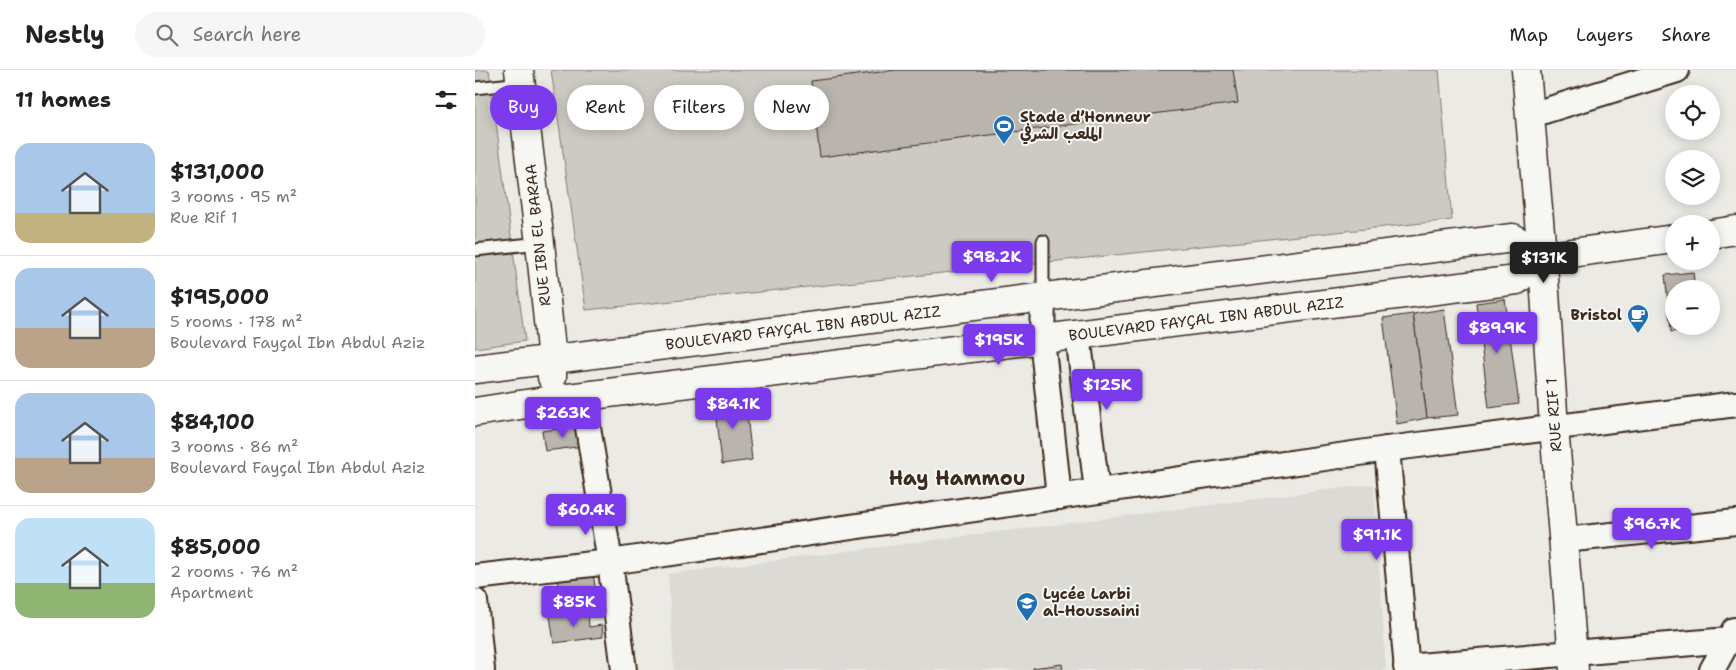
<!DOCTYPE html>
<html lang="en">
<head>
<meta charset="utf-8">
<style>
  body { margin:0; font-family:"Shantell Sans","Playpen Sans Arabic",sans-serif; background:#f6f6f6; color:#222; height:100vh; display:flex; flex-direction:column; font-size:19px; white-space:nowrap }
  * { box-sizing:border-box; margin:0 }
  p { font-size:16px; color:#767676 }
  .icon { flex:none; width:28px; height:28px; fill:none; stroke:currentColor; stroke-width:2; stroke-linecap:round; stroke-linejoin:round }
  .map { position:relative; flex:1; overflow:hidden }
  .drawer { display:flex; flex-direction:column; background:#fff; width:475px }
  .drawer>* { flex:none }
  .banner { position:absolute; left:15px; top:15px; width:475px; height:45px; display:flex; gap:10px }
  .tools { position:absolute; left:1190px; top:15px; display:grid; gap:10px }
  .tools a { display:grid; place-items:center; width:55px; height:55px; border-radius:50%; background:#fff; box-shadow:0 2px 12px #0003; font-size:25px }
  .price { position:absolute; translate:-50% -42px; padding:0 11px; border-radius:5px; background:#7c3aed; color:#fff; font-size:16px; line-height:32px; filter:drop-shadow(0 1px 2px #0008) }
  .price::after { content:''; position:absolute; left:50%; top:30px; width:15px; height:11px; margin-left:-8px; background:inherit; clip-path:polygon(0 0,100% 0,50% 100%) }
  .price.current { background:#222; color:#fff }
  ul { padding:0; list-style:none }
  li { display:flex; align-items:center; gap:15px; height:125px; padding:0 15px }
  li+li { border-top:1px solid #e0e0e0 }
  li span { display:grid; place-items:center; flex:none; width:140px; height:100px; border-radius:15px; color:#555 }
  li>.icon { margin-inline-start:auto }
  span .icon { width:60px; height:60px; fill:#fffc; stroke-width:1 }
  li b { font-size:21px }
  h2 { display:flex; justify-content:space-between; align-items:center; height:60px; padding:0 15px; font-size:21px }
  .chip { padding:0 18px; border-radius:22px; background:#fff; box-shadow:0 2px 12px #0003; font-size:18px; line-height:45px }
  .chip.current { background:#7c3aed; color:#fff }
  header { display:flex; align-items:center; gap:30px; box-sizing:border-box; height:70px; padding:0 25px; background:#fff; border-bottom:1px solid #e0e0e0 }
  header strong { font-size:24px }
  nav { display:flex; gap:28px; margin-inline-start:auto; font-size:18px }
  .search { width:350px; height:45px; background:#f6f6f6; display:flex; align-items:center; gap:12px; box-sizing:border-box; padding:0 18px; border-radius:28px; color:#767676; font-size:19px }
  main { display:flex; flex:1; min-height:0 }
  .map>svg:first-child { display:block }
</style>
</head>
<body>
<header>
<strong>Nestly</strong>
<div class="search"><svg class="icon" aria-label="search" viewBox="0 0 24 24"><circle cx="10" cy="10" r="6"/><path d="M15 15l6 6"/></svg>Search here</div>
<nav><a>Map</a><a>Layers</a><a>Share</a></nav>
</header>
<main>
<section class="drawer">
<h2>11 homes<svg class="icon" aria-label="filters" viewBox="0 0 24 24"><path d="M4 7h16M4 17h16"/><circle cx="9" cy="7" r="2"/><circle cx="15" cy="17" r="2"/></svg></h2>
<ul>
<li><span style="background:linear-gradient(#a9c7e8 70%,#c2b280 0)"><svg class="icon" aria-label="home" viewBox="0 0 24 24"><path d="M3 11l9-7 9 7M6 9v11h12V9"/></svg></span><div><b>$131,000</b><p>3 rooms · 95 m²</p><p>Rue Rif 1</p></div></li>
<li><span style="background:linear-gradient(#a9c7e8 60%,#b9a48a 0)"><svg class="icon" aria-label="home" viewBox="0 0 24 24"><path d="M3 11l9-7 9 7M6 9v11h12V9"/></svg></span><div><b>$195,000</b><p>5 rooms · 178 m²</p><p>Boulevard Fayçal Ibn Abdul Aziz</p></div></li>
<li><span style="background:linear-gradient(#a9c7e8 65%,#b9a48a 0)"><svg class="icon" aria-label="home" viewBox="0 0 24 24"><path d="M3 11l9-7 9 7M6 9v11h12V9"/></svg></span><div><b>$84,100</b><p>3 rooms · 86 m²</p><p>Boulevard Fayçal Ibn Abdul Aziz</p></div></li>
<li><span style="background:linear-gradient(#bfe0f5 65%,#8fb573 0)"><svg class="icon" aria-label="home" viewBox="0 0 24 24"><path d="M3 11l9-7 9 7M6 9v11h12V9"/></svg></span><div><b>$85,000</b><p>2 rooms · 76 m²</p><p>Apartment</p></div></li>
</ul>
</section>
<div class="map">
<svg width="1261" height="600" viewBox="0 0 1261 600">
  <rect width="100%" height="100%" fill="#ebeae5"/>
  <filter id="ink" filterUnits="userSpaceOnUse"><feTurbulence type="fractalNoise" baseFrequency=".02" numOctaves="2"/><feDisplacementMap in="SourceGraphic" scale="10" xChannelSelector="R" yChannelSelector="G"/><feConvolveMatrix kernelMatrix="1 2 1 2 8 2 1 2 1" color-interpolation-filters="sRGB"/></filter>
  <g filter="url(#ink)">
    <!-- built -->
    <path fill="#dcdad4" d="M899,414L911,600H199L193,504Z"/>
    <!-- green -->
    <g fill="#cdcac4" stroke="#847a71">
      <path d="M0,0H14L50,271L0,278Z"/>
      <path d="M76,0H964L977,150L111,240Z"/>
    </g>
    <!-- building -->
    <g fill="#bab4ae" stroke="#3b2a1e">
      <path d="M421,0H758L763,33L345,87L336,11Z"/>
      <path d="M1218,202L1220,219H1199V256H1224V259L1196,262L1190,205Z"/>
      <path d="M1030,229L1044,334L1014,338L1001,233Z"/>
      <path d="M969,239L983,345L952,348L938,244Z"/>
      <path d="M938,244L952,348L922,354L908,248Z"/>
      <path d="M270,327L277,390L247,394L240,330Z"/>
      <path d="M106,356L109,376L70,381L67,361Z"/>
      <path d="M118,502L122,532L86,538L82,508Z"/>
      <path d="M113,541L114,557L127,555L128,567L79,573L75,546Z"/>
      <path d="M587,594L588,600H558V598Z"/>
      <path d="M1069,597L1070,600H1043Z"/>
    </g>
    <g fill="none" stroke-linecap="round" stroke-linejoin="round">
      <!-- lane casing -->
      <g stroke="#3b2a1e" stroke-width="15">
        <g id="lane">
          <path d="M0,18L45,13"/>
          <path d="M0,180L65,173"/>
          <path d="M568,228V171"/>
        </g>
      </g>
      <!-- street casing -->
      <g stroke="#3b2a1e" stroke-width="28">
        <g id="street">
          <path d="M1056,45L1202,0"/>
          <path d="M568,228L567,269L584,427"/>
          <path d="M603,265L622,421"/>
          <path d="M108,327L135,492L149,600"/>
          <path d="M912,379L932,600"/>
          <path d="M1089,470L1261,452"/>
          <path d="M0,507L135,492L912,379L1261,334"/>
          <path d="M0,531L7,600"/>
          <path d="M931,597L1254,570"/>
          <path d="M1237,600L1259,560"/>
        </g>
      </g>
      <!-- secondary casing -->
      <g stroke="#3b2a1e" stroke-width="31">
        <g id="secondary">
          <path d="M44,0L65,173L77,289V307"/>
          <path d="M1051,0L1069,208L1079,357L1099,600"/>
          <path d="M1236,164L1261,160"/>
          <path d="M0,299L1038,168L1067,187"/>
          <path d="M0,342L77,330L1042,210L1067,187L1199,169"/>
        </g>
      </g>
      <!-- lane -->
      <use href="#lane" stroke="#f6f6f2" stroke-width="11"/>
      <!-- street -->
      <use href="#street" stroke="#f6f6f2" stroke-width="24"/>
      <!-- secondary -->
      <use href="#secondary" stroke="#f6f6f2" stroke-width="28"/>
    </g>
  </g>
  <!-- icons -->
  <defs>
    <g id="stadium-pin" transform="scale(1.125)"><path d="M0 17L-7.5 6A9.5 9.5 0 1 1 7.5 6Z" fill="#1f6fb2" stroke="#f6f6f2"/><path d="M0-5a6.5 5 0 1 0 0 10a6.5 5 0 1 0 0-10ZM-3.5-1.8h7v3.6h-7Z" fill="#fff"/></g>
    <g id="cafe-pin" transform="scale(1.125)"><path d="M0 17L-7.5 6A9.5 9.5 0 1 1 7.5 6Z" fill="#1f6fb2" stroke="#f6f6f2"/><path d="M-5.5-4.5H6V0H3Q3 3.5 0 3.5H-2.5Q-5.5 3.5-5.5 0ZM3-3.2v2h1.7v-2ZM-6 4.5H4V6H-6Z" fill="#fff"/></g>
    <g id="school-pin" transform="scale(1.125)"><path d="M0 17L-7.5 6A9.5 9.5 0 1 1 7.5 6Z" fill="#1f6fb2" stroke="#f6f6f2"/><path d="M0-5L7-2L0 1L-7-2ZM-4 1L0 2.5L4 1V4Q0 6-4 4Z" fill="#fff"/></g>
  </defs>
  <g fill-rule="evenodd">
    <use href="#stadium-pin" x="529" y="56"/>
    <use href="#cafe-pin" x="1163" y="245"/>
    <use href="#school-pin" x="552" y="533"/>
  </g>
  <g text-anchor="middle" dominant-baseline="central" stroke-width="4" stroke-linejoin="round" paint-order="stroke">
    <!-- poi labels -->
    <g font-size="15" font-weight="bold" fill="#3b2a1e" stroke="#f6f6f2" text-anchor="start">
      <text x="545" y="47">Stade d’Honneur<tspan x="545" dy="17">الملعب الشرفي</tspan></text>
      <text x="1147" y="245" text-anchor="end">Bristol</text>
      <text x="568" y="524">Lycée Larbi<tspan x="568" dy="17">al-Houssaini</tspan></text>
    </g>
    <!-- street labels -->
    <g font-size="15" fill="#3b2a1e" stroke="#f6f6f2">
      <text transform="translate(63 165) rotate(-96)">RUE IBN EL BARAA</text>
      <text transform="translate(731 249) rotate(-7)">BOULEVARD FAYÇAL IBN ABDUL AZIZ</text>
      <text transform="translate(328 258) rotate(-7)">BOULEVARD FAYÇAL IBN ABDUL AZIZ</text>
      <text transform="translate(1079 345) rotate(-94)">RUE RIF 1</text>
    </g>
    <!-- district labels -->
    <g font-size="20" font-weight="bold" fill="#3b2a1e" stroke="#f6f6f2">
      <text x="482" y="408">Hay Hammou</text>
    </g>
  </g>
</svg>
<div class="tools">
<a><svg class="icon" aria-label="locate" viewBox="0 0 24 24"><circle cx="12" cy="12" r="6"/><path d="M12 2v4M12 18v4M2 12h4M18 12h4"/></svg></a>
<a><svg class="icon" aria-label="layers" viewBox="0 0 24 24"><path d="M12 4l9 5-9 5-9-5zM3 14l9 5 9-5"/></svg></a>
<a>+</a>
<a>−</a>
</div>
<b class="price" style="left:517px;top:213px">$98.2K</b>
<b class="price current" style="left:1069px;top:214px">$131K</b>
<b class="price" style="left:1022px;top:284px">$89.9K</b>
<b class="price" style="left:524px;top:296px">$195K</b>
<b class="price" style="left:632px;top:341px">$125K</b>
<b class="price" style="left:258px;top:360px">$84.1K</b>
<b class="price" style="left:88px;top:369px">$263K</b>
<b class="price" style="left:111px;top:466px">$60.4K</b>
<b class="price" style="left:1177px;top:480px">$96.7K</b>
<b class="price" style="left:902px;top:491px">$91.1K</b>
<b class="price" style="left:99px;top:558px">$85K</b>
<div class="banner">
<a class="chip current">Buy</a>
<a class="chip">Rent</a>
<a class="chip">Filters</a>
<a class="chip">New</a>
</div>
</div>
</main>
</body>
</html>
